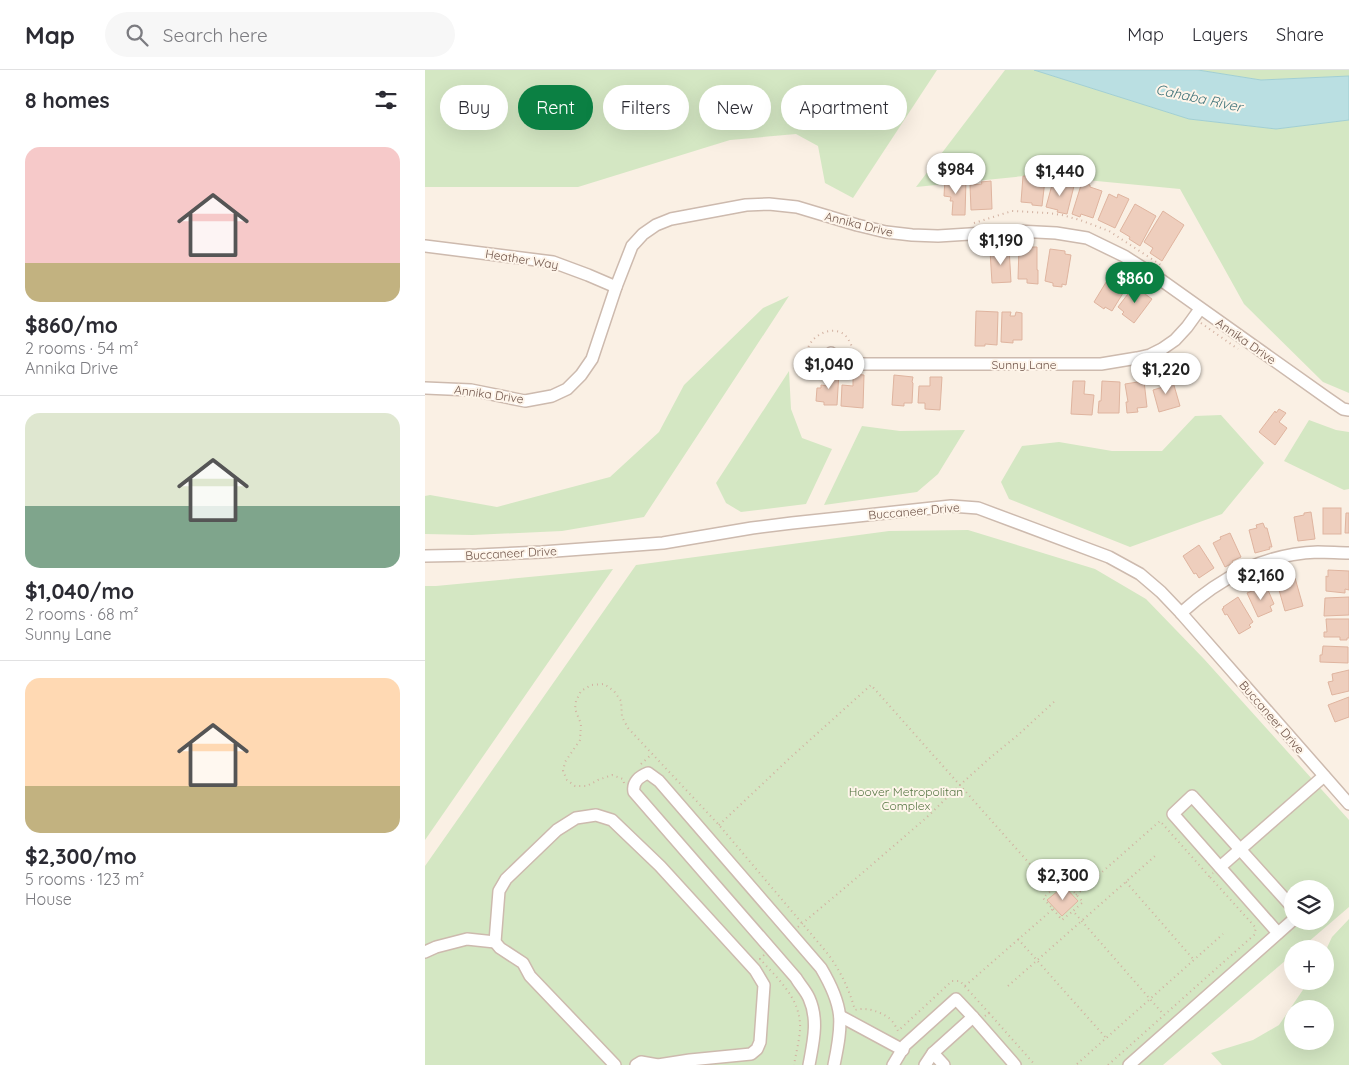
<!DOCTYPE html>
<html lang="en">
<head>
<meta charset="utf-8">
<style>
  body { margin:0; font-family:Quicksand,sans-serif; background:#f7f7f7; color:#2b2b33; height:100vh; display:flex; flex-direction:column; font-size:19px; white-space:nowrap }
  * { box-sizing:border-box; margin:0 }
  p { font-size:16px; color:#7c7c81 }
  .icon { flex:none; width:28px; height:28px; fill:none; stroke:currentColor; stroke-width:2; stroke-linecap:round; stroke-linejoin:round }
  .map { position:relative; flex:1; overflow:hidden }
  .details { display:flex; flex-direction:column; background:#fff; width:425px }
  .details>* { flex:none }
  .guide { position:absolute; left:15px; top:15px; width:475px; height:45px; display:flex; gap:10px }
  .fabs { position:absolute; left:859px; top:810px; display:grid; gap:10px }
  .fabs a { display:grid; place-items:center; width:50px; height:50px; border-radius:50%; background:#fff; box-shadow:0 5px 20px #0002; font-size:25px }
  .price { position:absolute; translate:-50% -42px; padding:0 11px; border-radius:18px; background:#fff; color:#222; font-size:16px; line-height:32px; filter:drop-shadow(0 1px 2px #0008) }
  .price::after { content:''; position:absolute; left:50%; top:30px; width:15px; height:11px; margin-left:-8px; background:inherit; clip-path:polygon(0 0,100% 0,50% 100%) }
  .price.on { background:#0b8043; color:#fff }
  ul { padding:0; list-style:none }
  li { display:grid; align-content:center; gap:10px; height:265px; padding:0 25px }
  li+li { border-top:1px solid #e1e1e2 }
  li span { display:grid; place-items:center; height:155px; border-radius:15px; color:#555 }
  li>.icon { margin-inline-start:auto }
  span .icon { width:90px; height:90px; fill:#fffc; stroke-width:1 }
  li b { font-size:21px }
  h2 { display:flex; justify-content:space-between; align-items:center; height:60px; padding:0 25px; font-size:21px }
  .tag { padding:0 18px; border-radius:22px; background:#fff; box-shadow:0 5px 20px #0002; font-size:18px; line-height:45px }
  .tag.on { background:#0b8043; color:#fff }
  header { display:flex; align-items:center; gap:30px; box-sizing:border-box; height:70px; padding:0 25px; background:#fff; border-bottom:1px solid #e1e1e2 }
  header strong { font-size:24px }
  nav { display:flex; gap:28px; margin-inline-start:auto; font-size:18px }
  .search { width:350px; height:45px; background:#f7f7f7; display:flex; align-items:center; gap:12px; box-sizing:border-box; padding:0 18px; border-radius:28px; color:#7c7c81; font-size:19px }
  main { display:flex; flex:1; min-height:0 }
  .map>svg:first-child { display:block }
</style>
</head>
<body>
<header>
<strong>Map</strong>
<div class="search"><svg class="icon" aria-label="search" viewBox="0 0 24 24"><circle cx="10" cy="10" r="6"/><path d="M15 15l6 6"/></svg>Search here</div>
<nav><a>Map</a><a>Layers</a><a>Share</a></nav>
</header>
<main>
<section class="details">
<h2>8 homes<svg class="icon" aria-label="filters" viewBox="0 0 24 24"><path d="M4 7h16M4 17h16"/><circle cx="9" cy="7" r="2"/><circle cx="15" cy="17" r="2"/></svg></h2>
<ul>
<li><span style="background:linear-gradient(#f6c9c9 75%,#c2b280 0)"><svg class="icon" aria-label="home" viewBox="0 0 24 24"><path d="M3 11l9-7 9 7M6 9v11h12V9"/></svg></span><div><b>$860/mo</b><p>2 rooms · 54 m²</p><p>Annika Drive</p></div></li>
<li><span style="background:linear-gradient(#dfe7d0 60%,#7fa58c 0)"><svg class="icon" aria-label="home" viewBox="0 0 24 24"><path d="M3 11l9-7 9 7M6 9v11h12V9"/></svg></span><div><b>$1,040/mo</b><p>2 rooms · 68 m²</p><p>Sunny Lane</p></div></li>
<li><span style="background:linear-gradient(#ffd9b3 70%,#c2b280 0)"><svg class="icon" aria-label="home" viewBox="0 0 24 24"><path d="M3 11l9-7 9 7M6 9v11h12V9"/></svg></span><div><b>$2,300/mo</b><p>5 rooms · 123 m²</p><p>House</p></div></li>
</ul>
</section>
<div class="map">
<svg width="924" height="995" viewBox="0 0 924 995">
  <rect width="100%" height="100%" fill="#faf0e4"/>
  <!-- green -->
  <g fill="#d4e7c3" fill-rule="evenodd">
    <path d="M0,0H512L428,128L400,113L393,76L371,64L305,70L153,117H0Z"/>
    <path d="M580,0H609L764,49L851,59L924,50V323L898,312L819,234L755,119L609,105L491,117Z"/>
    <path d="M773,0H924V6L836,10Z"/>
    <path d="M364,226L219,447L137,461L47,465L0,464V426L5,425L72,437L185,407L234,362L259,315L338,238Z"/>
    <path d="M364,301L366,339L377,368L407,379L381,434L316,442L301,433L291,413Z"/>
    <path d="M796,345L839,393L797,444L705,477L584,429L576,412L597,376L634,372L687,381H737L770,346Z"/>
    <path d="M884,350L911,360L924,362V419L919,420L859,391Z"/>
    <path d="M437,356L475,361L540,360L513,404L492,422L399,435Z"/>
    <path d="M543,460L670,499L721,529L779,589L924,750V837L875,879H868L867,885L738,995H0V796L211,495L464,461ZM868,819H900V851H868Z"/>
    <path d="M188,499L0,770V516H11Z"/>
    <path d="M924,849V995H797L786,983L828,970L854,955L884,911H900V882L907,867ZM868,939H900V971H868Z"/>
  </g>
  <!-- water -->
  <path fill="#badfe2" stroke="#a1cfd3" d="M609,0H773L836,10L924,6V50L851,59L764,49Z"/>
  <!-- building -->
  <g fill="#eecebd" stroke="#dfb49f">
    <path d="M598,106L614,107L613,109L620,110L617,136L607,135V133L596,132Z"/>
    <path d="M520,109L541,110L540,145H527L528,131H525L526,127L519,126Z"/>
    <path d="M566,111L567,139L546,140L545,115L557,114L556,112Z"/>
    <path d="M628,111L649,116L642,144L632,142L633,140L621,137Z"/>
    <path d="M657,112L665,115V117L677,121L668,148L656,144L655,147L647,144Z"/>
    <path d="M684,124L692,128L693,124L704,129L690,158L673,150Z"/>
    <path d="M710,134L731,146L715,176L704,169L705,167L695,161Z"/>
    <path d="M738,141L759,155L737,191L725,183L728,178L719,172Z"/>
    <path d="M584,177L586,212L567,213L565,181L573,180L572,178Z"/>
    <path d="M594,177H612V200H613V214L602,213V209H593Z"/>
    <path d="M625,179L640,181V184L646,185L641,215L637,214V217L628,216V213L620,211Z"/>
    <path d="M686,204L703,215L687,241L680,237L679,239L669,232Z"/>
    <path d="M709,216L727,229L709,253L697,244L699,242L693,237Z"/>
    <path d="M551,241L573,242L572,275L560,274V276H550Z"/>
    <path d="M577,242H586L585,246H590L591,242L597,243V270H588V273L576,272Z"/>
    <path d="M403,302H414L412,335H399V332L391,331L392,318H396V315L402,316Z"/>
    <path d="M428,304L439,305L438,338L416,336L417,315L428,316Z"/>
    <path d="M469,305L488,307L487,312L488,313L487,333H479V336L467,335Z"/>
    <path d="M746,305L755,336L734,342L728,320L738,317L735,308Z"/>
    <path d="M505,307H517L515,340L500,339V333H493L494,316H505Z"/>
    <path d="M648,311H660L659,324L669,325L667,345L646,344Z"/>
    <path d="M677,311L695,312L694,343H673L674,331H676Z"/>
    <path d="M719,311L722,337L712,338L713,342L702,343L701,332H703L700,314Z"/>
    <path d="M854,339L861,343L854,352L862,358L850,375L834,362L850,341L851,343Z"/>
    <rect x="898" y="438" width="18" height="26"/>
    <path d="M886,442L890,469L873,471L869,447L879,445V443Z"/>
    <path d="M921,443H924V463H920Z"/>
    <path d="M838,453L840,458H842L847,477H844L845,479L830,483L824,460L832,458L831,455Z"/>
    <path d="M805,463L816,487L807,491L808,493L800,497L788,473L796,469L795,467Z"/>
    <path d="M774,475L789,498L774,508L771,503L769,504L758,486Z"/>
    <path d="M903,500L924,501V520L920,519V523L901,521V506L903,507Z"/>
    <path d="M870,508L878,536L860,541L852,513Z"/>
    <path d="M837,517L839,522L843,520L849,534L845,536L847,541L833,547L822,523Z"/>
    <path d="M813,527L828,552L824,555L826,557L814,564L802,544L800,545L797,539L799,538L798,537Z"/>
    <path d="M924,527V545L899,546L900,528Z"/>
    <path d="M901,549H924V568H922V570H915V567H899V562H902Z"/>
    <path d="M898,576L923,577V593L895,592V585H897Z"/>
    <path d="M924,600V621L907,625L903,612L908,611L907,604Z"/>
    <path d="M924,627V647L910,652L903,635Z"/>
    <path d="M639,816L653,831L637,846L622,830Z"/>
  </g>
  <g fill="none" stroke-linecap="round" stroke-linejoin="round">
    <!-- minor casing -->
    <g stroke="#cdbaae" stroke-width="14">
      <g id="minor">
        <path d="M0,176L128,192L163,205L191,217"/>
        <path d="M406,283L414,289L426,294H676L712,288L725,285L737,279L750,270L762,257L775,239"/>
        <path d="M0,318L46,320L100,331L127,326L142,319L156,305L167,289L191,217L207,176L218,164L231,155L246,149L321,135L344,134L372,137L432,155L461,162L487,165L513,166L592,161L631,163L662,168L699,186L729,205L902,328L918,339L924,340"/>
        <path d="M0,486L52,485L117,482L238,473L327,458L367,453L526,436L553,438L684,487L715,504L736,522L756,543L924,734"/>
        <path d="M756,543C796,507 839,484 893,482C904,482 914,483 924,483"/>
        <path d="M795,797L899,706"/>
        <path d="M853,863L748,744L767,726L868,838"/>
        <path d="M0,882L11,877L42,869L70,872"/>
        <path d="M415,946L478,980"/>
        <path d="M508,983L519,995"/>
        <path d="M190,995L105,906L98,893L75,878L70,872L74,821L81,809L132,760L151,748L171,745L187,750L235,796L330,900L339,915L335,972L332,979L326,984L265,990L233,995L216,992L211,995"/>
        <path d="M384,995C388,973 394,950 384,928C381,921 375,915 371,908L209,722C207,712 215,706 223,703L234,711L396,898C419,937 418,952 409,995"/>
        <path d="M468,995L480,975L531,929L548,947"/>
        <path d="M500,995L508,983L548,947L590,995"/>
        <path d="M704,995L868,850"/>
      </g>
    </g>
    <!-- path -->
    <g stroke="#d2b1a1" stroke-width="2" stroke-dasharray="1 4" stroke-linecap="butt">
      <path d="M549,153L587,141L623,143L637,145L655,150L684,161L736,195L735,196"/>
      <path d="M776,253L813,279"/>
      <path d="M417,302C399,302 392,303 383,286C383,283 383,280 383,278C388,264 408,255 420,265C425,270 427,278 430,283"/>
      <path d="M216,694L227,684"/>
      <path d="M199,713L198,709L187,705L173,710L162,716H150L142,710L138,701L140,692L155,670L156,654L150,639L151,631L156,621L166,615L179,614L189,621L196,631L197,647L203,658L294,755L403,884C416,902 424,919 430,940C441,937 454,941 464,948C468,951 471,957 473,961L527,911H535L564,943"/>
      <path d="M294,755L366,687L446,615L628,820"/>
      <path d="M701,812L769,890"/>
      <path d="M651,825L735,751L784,806L788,803"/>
      <path d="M628,839L637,850L648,841"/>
      <path d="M373,857L435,805L501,748L535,715L566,687L593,665L631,630"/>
      <path d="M593,869L681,968"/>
      <path d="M339,885L335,889C352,908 373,926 375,953C376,964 371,983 369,995"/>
      <path d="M540,916L628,839L618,828L638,810L658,832L648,841L739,945"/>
      <path d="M583,916L730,786"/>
      <path d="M560,946L564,943L610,995"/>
      <path d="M652,994L798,864"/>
      <path d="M683,995L829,865L831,858L784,806"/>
    </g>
    <!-- minor -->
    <use href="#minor" stroke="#fff" stroke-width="11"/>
  </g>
  <g text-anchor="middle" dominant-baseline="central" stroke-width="4" stroke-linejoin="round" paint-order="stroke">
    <!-- street labels -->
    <g font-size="12" fill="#71564b" stroke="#fef5ea">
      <text transform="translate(434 154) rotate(14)">Annika Drive</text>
      <text transform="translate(97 189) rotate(9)">Heather Way</text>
      <text transform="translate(821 271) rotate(35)">Annika Drive</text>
      <text x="599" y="294">Sunny Lane</text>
      <text transform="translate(64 324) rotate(8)">Annika Drive</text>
      <text transform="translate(489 441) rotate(-5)">Buccaneer Drive</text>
      <text transform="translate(86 483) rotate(-3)">Buccaneer Drive</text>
      <text transform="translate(847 647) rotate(49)">Buccaneer Drive</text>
    </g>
    <!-- park labels -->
    <g font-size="12" fill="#567644" stroke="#fef5ea">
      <text x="481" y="721">Hoover Metropolitan<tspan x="481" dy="14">Complex</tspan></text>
    </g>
    <!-- water labels -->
    <g font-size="14" font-style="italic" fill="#43767c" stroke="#fef5ea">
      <text transform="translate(774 28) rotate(12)">Cahaba River</text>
    </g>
  </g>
</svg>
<div class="fabs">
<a><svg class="icon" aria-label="layers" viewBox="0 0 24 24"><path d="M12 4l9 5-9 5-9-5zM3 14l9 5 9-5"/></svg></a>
<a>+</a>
<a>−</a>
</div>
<b class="price" style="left:531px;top:125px">$984</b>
<b class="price" style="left:635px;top:127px">$1,440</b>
<b class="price" style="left:576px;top:196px">$1,190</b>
<b class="price on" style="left:710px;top:234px">$860</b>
<b class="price" style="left:404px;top:320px">$1,040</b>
<b class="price" style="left:741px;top:325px">$1,220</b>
<b class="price" style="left:836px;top:531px">$2,160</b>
<b class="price" style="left:638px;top:831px">$2,300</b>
<div class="guide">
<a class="tag">Buy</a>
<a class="tag on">Rent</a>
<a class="tag">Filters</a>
<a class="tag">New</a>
<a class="tag">Apartment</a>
</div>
</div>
</main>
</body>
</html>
